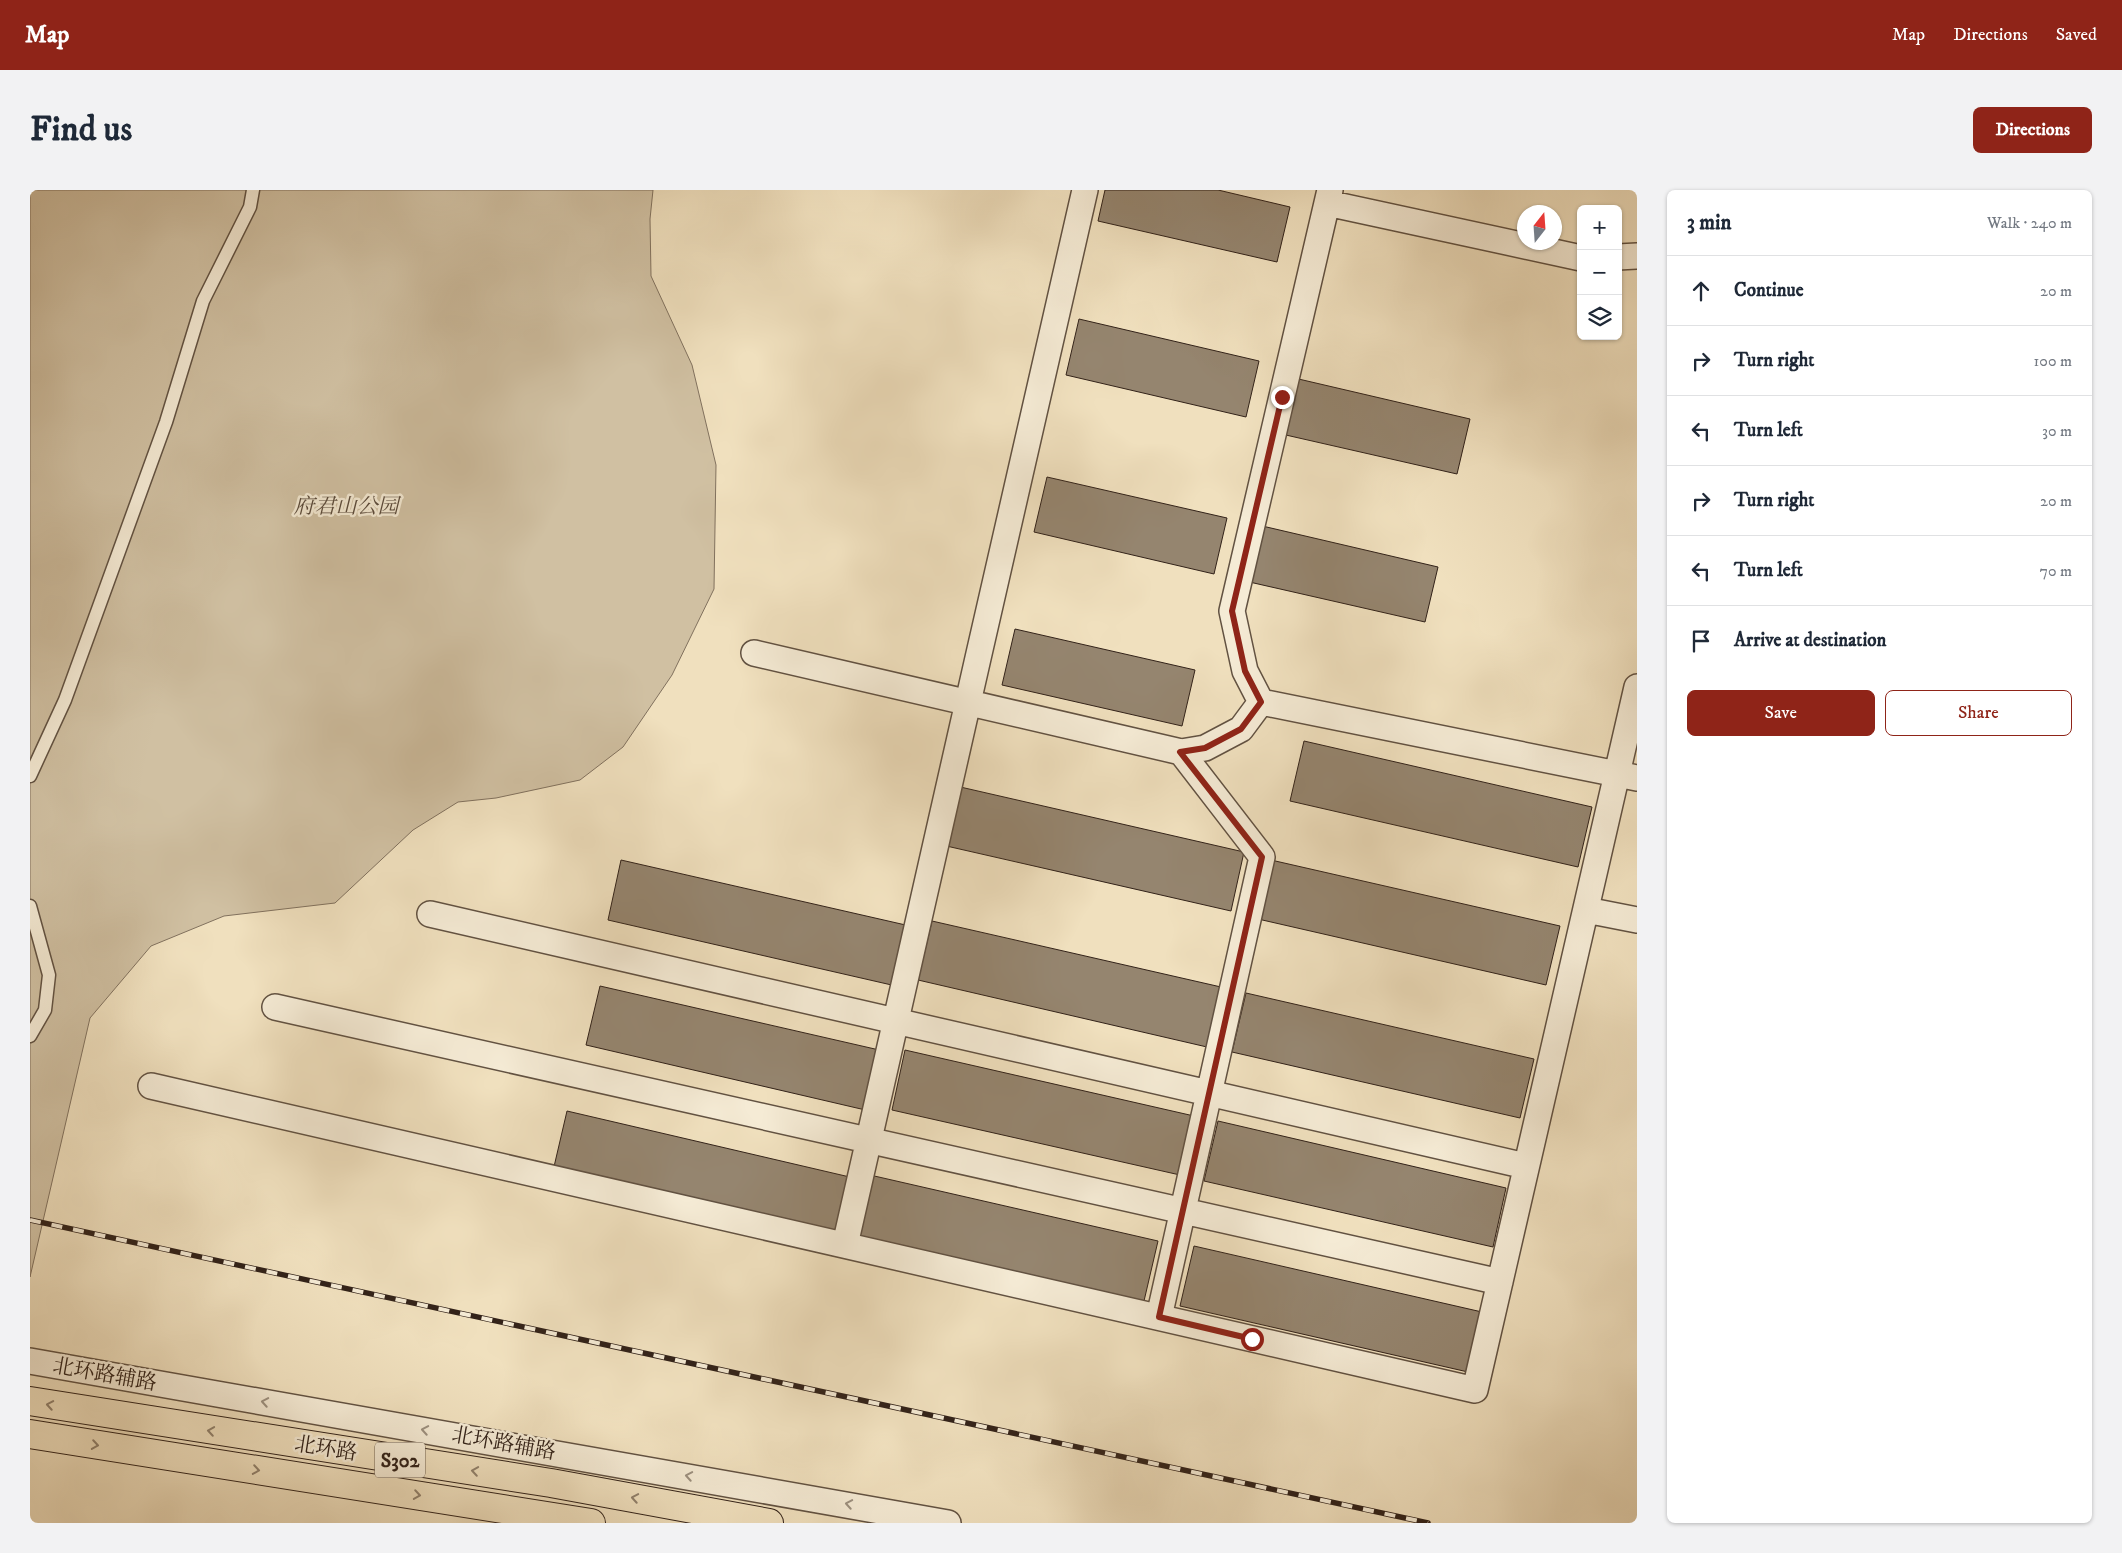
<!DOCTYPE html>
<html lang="en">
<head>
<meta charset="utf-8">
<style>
  :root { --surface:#fff; --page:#f2f2f3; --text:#1f2937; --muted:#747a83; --line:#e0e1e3; --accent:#8f2418 }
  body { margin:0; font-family:"IM FELL DW Pica","Noto Serif SC",serif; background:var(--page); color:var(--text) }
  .controls { position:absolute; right:15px; top:15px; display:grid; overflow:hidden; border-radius:8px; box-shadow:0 1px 4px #0004 }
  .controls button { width:45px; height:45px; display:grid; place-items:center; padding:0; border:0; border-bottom:1px solid var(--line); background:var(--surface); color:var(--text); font:25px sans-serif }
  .compass { position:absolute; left:1487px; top:15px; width:45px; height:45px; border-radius:50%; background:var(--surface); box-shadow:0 1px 4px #0004; rotate:17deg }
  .stop { position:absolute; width:15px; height:15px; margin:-11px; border:4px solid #8f2418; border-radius:50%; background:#fff }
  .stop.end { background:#8f2418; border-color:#fff; box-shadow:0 1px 5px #0008 }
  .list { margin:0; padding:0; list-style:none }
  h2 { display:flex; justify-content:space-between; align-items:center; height:65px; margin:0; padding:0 20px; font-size:21px }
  h2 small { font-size:16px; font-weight:400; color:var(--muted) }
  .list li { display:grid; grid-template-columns:32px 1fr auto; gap:15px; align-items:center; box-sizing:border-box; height:70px; padding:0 20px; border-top:1px solid var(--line) }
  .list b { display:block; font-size:19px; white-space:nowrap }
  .list em { font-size:16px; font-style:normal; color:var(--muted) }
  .actions { display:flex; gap:10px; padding:15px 20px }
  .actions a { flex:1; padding:11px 0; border:1px solid var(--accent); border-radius:8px; text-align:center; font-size:18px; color:var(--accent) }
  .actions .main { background:var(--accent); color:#fff }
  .icon { flex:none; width:28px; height:28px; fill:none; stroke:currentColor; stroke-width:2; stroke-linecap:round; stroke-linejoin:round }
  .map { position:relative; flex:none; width:1607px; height:1333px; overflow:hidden; border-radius:8px }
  header { display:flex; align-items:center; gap:30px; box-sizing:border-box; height:70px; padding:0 25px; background:var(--accent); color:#fff }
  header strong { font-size:24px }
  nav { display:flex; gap:28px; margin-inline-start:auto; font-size:18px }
  .intro { display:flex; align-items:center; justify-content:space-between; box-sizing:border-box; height:120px; padding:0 30px }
  h1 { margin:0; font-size:35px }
  .button { padding:12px 22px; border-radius:8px; background:var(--accent); color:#fff; font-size:18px; font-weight:700 }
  main { display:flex; gap:30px; padding:0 30px }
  aside { flex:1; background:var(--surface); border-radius:8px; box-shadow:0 1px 4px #0004 }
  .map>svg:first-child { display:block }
  .green { fill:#d0c0a2; stroke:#81715e }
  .building { fill:#95856f; stroke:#322219 }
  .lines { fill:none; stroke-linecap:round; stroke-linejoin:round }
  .lane-casing { stroke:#625242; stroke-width:15 }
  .street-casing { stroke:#625242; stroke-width:28 }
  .highway-casing { stroke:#322219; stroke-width:30 }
  .lane { stroke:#f5ebd5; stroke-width:12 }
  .street { stroke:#f5ebd5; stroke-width:25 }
  .highway { stroke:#f0e0be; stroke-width:28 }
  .rail-casing { stroke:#322219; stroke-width:5.5 }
  .rail { stroke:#f5ebd5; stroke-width:4; stroke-dasharray:11; stroke-linecap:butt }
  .oneway { stroke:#9d9180 }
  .oneway2 { stroke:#91816c }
  .route { stroke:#8f2418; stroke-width:6 }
  .labels { text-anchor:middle; stroke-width:5; stroke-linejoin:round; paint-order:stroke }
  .shield { fill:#f5ebd5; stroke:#6c5e51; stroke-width:1 }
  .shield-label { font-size:20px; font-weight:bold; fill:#322219 }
  .park-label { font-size:21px; font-style:italic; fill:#5a4a3b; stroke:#f5ebd5 }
  .street-label { font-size:21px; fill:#322219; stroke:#f5ebd5 }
</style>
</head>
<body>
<header>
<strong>Map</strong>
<nav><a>Map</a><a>Directions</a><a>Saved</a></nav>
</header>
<div class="intro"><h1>Find us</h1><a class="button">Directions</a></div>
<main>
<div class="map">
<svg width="1607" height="1333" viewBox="0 0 1607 1333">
  <rect width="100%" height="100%" fill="#f0e0be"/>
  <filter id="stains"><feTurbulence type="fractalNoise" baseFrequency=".004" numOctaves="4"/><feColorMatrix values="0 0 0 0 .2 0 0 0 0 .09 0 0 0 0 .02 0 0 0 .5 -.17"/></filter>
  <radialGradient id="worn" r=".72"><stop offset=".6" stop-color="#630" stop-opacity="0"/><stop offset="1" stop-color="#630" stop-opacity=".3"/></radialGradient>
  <!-- green -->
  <path class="green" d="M0,0h623l-3,29 1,57 41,89 24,100 -2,124 -42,86 -49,72 -43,33 -84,18 -38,4 -45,28 -78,73 -111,13 -73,30 -61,72 -60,259z"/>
  <!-- building -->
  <path class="building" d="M1075,0h113l72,17 -13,55 -179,-41z
    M1049,129l180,42 -13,56 -180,-42z
    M1260,187l180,42 -13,55 -180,-41z
    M1017,287l180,41 -13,56 -180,-42z
    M1228,335l180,42 -13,55 -180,-41z
    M985,439l180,41 -13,56 -180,-41z
    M1274,551l288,66 -14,60 -288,-66z
    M926,596l288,66 -13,59 -289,-66z
    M591,670l289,66 -14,60 -288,-66z
    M1241,670l289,66 -14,59 -288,-66z
    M902,731l289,66 -14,60 -289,-67z
    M570,796l288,66 -14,60 -288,-67z
    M1216,803l288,66 -14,59 -288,-66z
    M875,860l289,66 -14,59 -288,-65z
    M537,921l287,67 -13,59 -288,-66z
    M1188,931l288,67 -13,59 -289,-66z
    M840,985l288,66 -14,60 -288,-66z
    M1164,1056l288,66 -14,60 -288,-66z"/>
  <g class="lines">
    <defs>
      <path id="lane" d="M0,586l35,-76 101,-278 37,-121 47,-94 3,-17
        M0,716l19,69 -4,35 -15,26"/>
      <path id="street" d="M1300,0l-98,421 13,60 16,31 376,76
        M1297,13l254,55
        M1588,67l19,-1
        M724,463l427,99 24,-4 36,-19 20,-27
        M1556,720l51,10
        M400,724l1096,252
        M245,817l1225,275
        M121,896l1324,304 162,-703
        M815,1055c81,-351 158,-704 240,-1055
        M1129,1127l103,-460 -81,-105
        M0,1171l918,162"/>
      <path id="highway" d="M0,1211l521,82 218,40
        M0,1244l561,89"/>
    </defs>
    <!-- lane casing -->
    <use href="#lane" class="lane-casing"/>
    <!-- street casing -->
    <use href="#street" class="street-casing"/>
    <!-- highway casing -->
    <use href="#highway" class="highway-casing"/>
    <!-- lane -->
    <use href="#lane" class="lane"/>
    <!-- street -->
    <use href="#street" class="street"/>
    <!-- highway -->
    <use href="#highway" class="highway"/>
    <defs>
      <path id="rail" d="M0,1030l1398,303"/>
    </defs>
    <!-- rail casing -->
    <use href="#rail" class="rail-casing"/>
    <!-- rail -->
    <use href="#rail" class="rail"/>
  </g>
  <!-- one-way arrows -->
  <defs><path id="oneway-chevron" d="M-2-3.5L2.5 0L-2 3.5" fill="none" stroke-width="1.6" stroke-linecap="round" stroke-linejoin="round" transform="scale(1.25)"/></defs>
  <g class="oneway">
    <use href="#oneway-chevron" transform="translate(235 1212) rotate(-170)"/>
    <use href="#oneway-chevron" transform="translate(395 1240) rotate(-170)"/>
    <use href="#oneway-chevron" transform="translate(659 1286) rotate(-170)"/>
    <use href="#oneway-chevron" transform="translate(819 1314) rotate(-170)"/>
  </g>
  <g class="oneway2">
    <use href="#oneway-chevron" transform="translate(20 1215) rotate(-170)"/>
    <use href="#oneway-chevron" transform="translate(181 1241) rotate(-171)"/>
    <use href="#oneway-chevron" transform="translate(65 1255) rotate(9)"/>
    <use href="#oneway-chevron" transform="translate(226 1280) rotate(9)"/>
    <use href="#oneway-chevron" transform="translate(445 1281) rotate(-171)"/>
    <use href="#oneway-chevron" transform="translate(387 1305) rotate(9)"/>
    <use href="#oneway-chevron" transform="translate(605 1308) rotate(-170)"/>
  </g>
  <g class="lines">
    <!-- route -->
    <path class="route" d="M1222,1149l-93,-22 103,-460 -82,-105 25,-4 36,-19 20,-27 -16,-31 -13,-60 50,-214"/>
  </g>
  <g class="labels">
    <!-- shield labels -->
    <rect class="shield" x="345" y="1252.5" width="50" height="35" rx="4"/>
    <g class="shield-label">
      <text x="370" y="1277">S302</text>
    </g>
    <!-- park labels -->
    <g class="park-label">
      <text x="316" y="323">府君山公园</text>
    </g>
    <!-- street labels -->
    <g class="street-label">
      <text transform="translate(75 1184) rotate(10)" y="7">北环路辅路</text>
      <text transform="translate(474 1253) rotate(10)" y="7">北环路辅路</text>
      <text transform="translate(296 1258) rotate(9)" y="7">北环路</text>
    </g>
  </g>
  <rect width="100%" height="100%" filter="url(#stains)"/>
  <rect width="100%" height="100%" fill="url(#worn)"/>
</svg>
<div class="controls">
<button>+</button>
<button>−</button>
<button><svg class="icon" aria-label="layers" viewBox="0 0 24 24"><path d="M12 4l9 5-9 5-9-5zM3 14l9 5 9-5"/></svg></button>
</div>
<svg class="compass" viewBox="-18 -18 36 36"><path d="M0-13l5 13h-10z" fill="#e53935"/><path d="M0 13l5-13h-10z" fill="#747a83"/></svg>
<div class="stop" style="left:1222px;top:1149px"></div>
<div class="stop end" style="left:1252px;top:207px"></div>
</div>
<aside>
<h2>3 min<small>Walk · 240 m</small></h2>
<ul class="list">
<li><svg class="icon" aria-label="ahead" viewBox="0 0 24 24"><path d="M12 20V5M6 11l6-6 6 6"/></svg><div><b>Continue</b></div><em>20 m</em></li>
<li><svg class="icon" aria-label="right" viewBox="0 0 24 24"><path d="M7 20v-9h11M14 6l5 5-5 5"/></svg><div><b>Turn right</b></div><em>100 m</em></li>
<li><svg class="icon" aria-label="left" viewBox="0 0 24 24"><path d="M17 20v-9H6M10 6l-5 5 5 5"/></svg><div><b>Turn left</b></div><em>30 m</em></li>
<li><svg class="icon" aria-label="right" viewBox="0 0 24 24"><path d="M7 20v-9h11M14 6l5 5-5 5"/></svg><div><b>Turn right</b></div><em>20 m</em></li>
<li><svg class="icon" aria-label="left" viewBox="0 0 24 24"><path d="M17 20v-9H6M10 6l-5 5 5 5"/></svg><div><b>Turn left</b></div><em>70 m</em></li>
<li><svg class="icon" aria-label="arrive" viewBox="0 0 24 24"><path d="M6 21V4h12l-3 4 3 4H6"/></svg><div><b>Arrive at destination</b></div></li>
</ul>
<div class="actions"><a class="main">Save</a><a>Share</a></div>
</aside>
</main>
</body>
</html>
